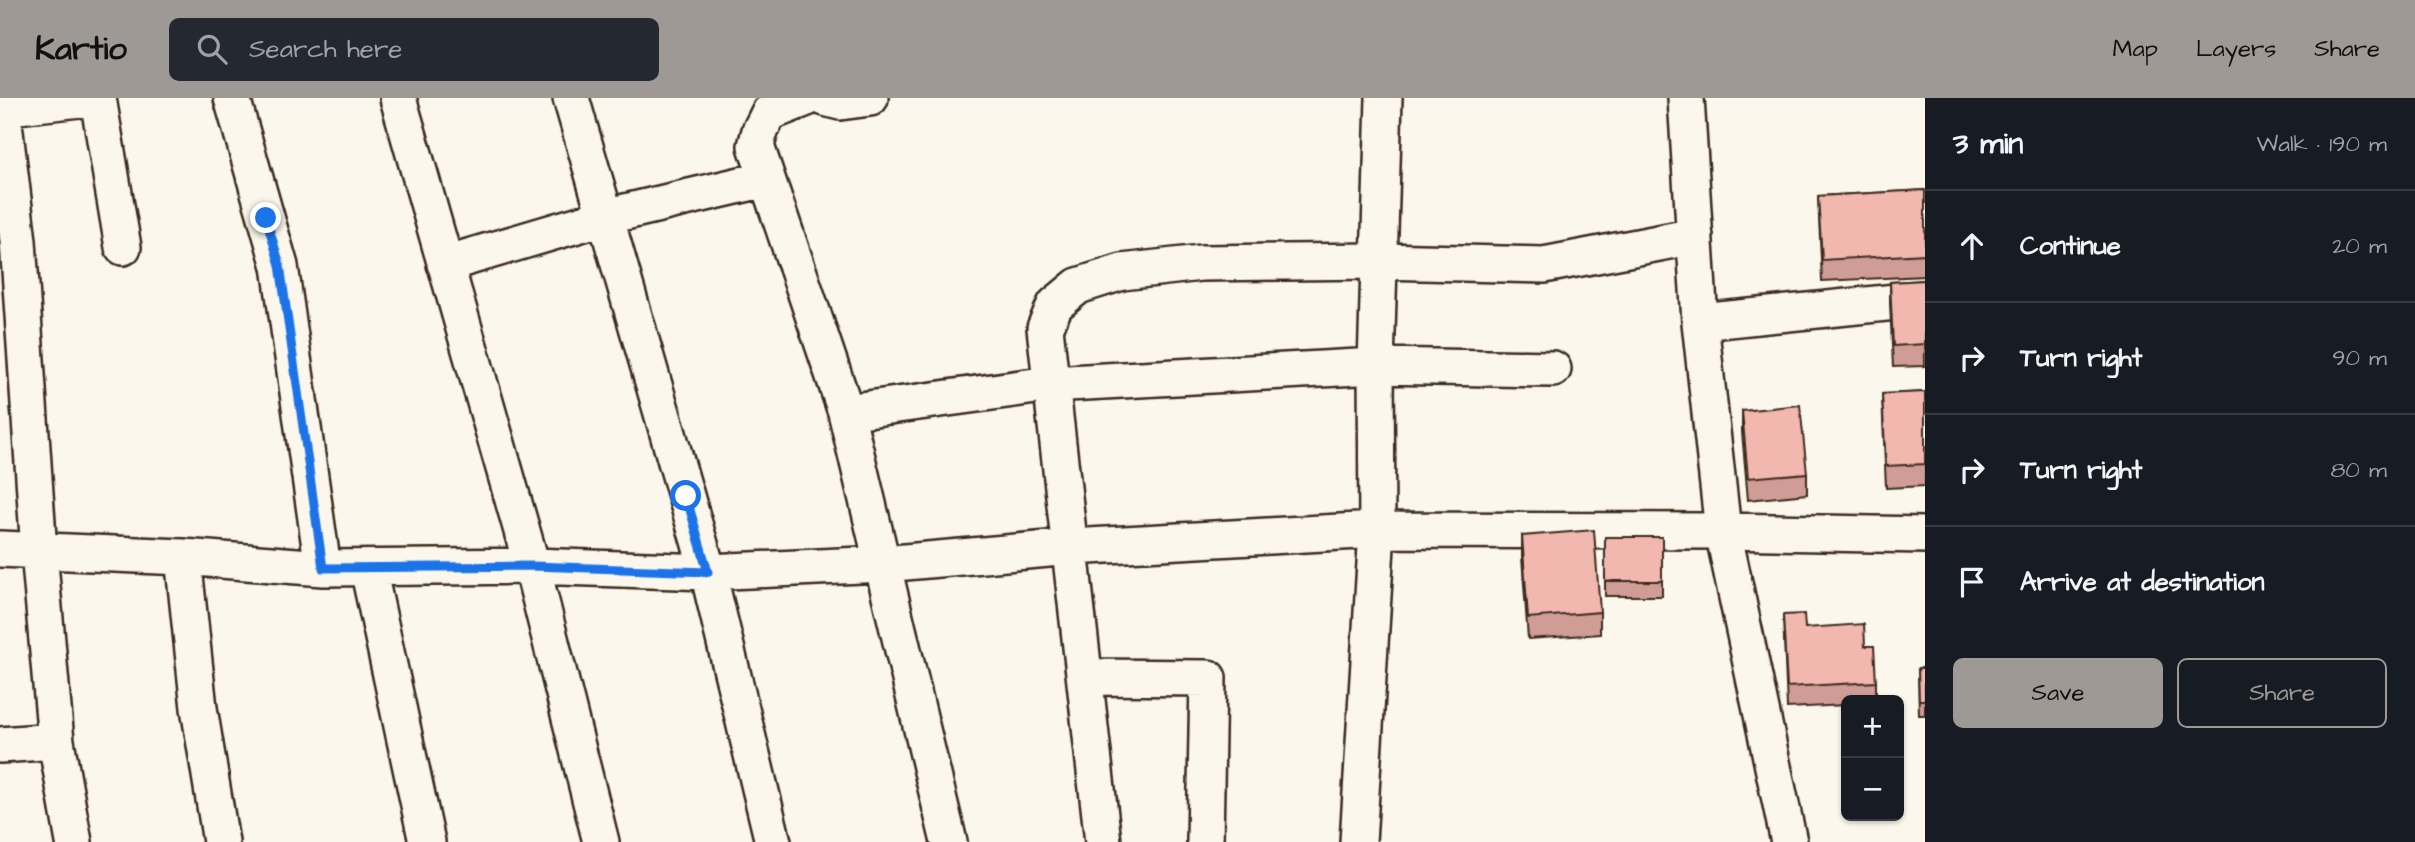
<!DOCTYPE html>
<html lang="en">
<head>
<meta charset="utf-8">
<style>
  :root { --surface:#171b24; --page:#242831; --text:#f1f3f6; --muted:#9ea1a6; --line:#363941; --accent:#9f9995 }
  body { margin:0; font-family:"Architects Daughter",sans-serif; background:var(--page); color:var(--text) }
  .controls { position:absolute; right:21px; bottom:21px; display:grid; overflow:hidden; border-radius:10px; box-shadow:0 2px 5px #0004 }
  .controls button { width:63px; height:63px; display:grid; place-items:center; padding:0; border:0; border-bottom:2px solid var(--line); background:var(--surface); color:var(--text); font:35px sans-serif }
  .stop { position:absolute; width:21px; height:21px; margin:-16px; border:5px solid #1a73e8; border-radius:50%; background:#fff }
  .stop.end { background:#1a73e8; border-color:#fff; box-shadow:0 2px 7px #0008 }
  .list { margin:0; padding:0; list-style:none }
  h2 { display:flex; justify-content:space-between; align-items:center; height:91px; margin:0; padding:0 28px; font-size:30px }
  h2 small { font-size:23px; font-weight:400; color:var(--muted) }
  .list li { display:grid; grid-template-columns:46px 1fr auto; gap:21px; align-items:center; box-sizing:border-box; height:112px; padding:0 28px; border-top:2px solid var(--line) }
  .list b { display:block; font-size:26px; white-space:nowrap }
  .list em { font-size:23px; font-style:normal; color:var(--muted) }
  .actions { display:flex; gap:14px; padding:21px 28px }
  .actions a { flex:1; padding:16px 0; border:2px solid var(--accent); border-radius:10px; text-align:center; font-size:24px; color:var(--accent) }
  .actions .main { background:var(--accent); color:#111 }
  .icon { flex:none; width:38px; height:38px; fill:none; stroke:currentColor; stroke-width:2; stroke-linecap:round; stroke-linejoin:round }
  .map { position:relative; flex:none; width:1925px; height:744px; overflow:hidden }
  header { display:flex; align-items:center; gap:42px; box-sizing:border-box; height:98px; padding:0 35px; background:var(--accent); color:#111 }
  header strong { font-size:33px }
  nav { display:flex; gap:38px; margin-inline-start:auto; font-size:24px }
  .search { width:490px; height:63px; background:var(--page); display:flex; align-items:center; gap:18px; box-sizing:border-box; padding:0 24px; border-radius:10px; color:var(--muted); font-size:26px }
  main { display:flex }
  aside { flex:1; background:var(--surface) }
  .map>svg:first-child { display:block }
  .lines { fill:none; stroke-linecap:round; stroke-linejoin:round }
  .minor-casing { stroke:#3b2a1e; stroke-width:40 }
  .minor { stroke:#fbf7ec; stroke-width:35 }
  .wall { fill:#d09d96; stroke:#3b2a1e; stroke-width:2 }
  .building { fill:#f2b7af; stroke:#3b2a1e; stroke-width:2 }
  .route { stroke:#1a73e8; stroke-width:9 }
</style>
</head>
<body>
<header>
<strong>Kartio</strong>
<div class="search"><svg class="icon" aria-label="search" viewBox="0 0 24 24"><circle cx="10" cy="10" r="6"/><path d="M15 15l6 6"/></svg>Search here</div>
<nav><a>Map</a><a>Layers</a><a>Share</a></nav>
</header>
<main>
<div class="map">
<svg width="1925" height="744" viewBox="0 0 1925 744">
  <rect width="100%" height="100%" fill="#fbf7ec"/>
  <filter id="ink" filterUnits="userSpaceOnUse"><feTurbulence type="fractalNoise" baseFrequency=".0143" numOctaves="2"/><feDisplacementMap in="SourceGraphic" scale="14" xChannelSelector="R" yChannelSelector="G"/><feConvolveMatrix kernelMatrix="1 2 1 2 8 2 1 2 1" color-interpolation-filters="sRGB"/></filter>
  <g filter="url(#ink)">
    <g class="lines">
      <defs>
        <path id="minor" d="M1,0l17,143 21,311 17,189 18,101
          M98,0l25,149
          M232,0l48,168 43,302
          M398,0l134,468 69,276
          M571,0l137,474 65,270
          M807,0l-38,15 -9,18 -4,15 90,266 103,430
          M825,0l15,4 30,-4
          M1686,0l14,224 23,209 66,311
          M0,10l89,-10
          M445,166l159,-47 162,-38
          M1700,224l225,-23
          M846,314l204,-28 326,-18 177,3
          M0,451l183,8 140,11 209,-2 176,6 175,-8 188,-17 306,-17 346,1 202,4
          M183,459l16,151 22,134
          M368,470l59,274
          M1085,579l123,1 -3,164
          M0,647l56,-4
          M1103,744l-58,-514 10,-23 23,-19 44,-14 79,-9 179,-2 164,4 151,-29
          M1358,744l19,-312 -1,-164 8,-268"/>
      </defs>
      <!-- minor casing -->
      <use href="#minor" class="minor-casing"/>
      <!-- minor -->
      <use href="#minor" class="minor"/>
    </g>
    <!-- wall -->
    <path class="wall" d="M1925,92v86l-103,5 -4,-85z
      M1925,182v86l-32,1 -3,-64v-21z
      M1925,294v94l-39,2 -4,-94z
      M1742,313l65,62v21l-59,6 -6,-68z
      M1522,438l78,76v22l-72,5 -6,-82z
      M1605,439h57v59h-57z
      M1783,517l22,13 60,18 11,36v18h-30v5l-59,3z
      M1918,570h7v47h-6z"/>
    <!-- building -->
    <path class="building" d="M1925,92v64l-103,6 -4,-64z
      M1925,182v64l-32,2 -3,-64z
      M1925,294v72l-39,2 -4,-72z
      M1800,307l7,68 -59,5 -6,-67z
      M1594,432l6,82 -72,6 -6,-82z
      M1605,439h57v44h-57z
      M1804,516l1,14 59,-4 1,22h9l2,36 -89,5 -4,-72z
      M1918,570h7v32h-6z"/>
  </g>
  <g class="lines" filter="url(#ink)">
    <!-- route -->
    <path class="route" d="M266,120l14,47 43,303 209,-2 176,6 -22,-76"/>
  </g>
</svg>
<div class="controls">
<button>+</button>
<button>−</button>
</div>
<div class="stop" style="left:686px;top:398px"></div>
<div class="stop end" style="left:266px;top:120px"></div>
</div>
<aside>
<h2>3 min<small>Walk · 190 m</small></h2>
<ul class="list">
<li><svg class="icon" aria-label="ahead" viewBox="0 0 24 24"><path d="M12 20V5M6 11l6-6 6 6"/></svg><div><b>Continue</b></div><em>20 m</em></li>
<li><svg class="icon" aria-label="right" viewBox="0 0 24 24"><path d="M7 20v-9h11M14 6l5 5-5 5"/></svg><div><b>Turn right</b></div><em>90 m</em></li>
<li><svg class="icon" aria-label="right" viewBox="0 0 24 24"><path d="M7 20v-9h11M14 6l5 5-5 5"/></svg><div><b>Turn right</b></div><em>80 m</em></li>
<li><svg class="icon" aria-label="arrive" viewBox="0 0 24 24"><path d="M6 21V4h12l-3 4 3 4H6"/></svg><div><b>Arrive at destination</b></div></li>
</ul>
<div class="actions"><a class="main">Save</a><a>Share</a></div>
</aside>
</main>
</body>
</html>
